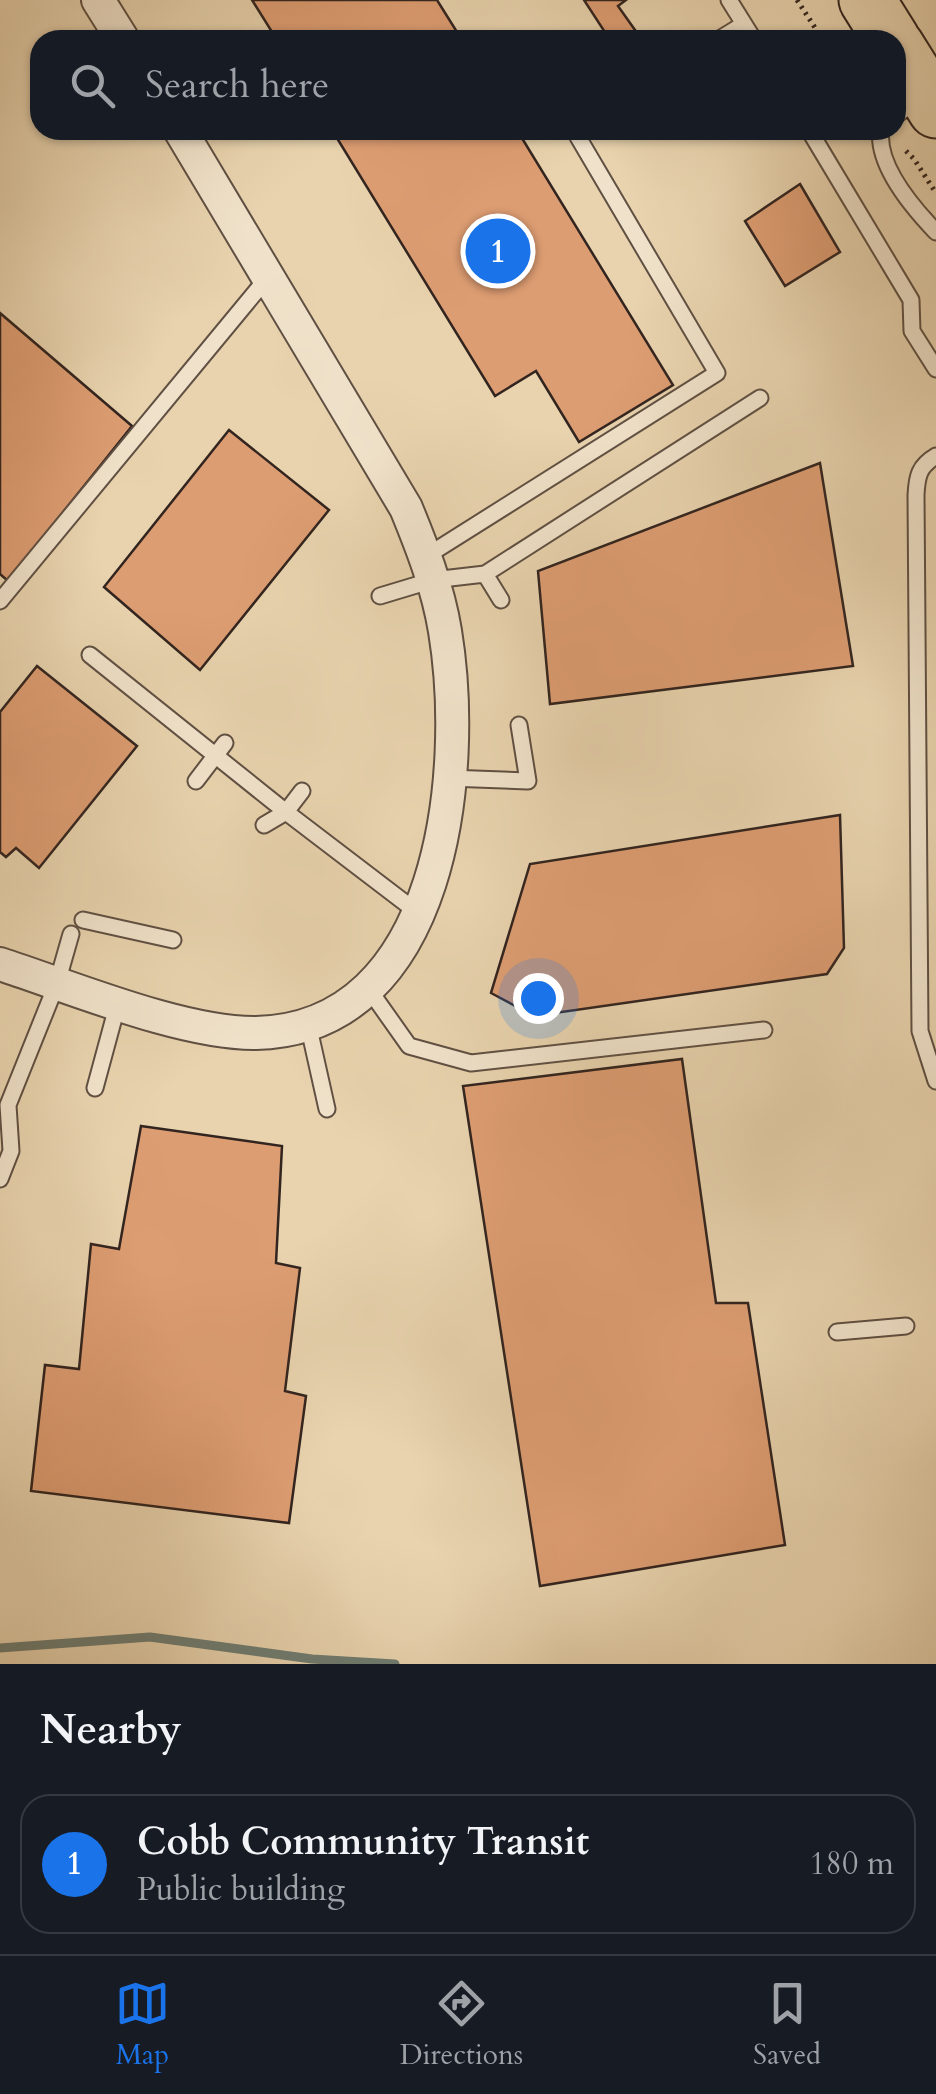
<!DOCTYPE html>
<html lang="en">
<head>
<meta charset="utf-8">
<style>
  :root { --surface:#171b24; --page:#242831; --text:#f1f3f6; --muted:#9ea1a6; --line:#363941; --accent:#1a73e8 }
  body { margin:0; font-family:Cardo,serif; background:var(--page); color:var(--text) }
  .you { position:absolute; left:538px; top:998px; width:35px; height:35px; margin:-25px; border:8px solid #fff; border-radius:50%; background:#1a73e8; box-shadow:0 0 0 15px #1a73e833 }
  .badge { display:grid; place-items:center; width:65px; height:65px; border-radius:50%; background:var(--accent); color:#fff; font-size:32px; font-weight:700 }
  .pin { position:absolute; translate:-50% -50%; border:5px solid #fff; box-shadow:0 2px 10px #0006 }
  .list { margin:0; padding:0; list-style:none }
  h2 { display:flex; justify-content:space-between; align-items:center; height:130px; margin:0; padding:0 40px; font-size:42px }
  h2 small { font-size:32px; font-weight:400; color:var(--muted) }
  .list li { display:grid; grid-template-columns:65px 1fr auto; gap:30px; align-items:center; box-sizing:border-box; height:140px; margin:0 20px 20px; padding:0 20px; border:2px solid var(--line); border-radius:30px }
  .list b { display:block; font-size:38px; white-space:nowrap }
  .list p { margin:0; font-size:32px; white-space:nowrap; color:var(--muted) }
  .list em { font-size:32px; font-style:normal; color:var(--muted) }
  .icon { flex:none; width:55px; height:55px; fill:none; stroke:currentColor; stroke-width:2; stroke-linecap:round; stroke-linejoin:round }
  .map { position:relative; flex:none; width:936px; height:1664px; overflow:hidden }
  .search { position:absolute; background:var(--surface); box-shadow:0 2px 8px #0004; left:30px; right:30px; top:30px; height:110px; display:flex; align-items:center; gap:25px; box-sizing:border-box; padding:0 35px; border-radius:30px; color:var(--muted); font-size:38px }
  .sheet { height:290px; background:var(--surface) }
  nav { display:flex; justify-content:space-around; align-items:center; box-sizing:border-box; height:140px; border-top:2px solid var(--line); background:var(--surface); font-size:28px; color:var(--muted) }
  nav a { display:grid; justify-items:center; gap:5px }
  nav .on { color:var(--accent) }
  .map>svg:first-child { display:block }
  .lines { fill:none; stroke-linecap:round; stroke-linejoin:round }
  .stream { stroke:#6f7d72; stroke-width:9 }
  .building { fill:#dd9d72; stroke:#32241f; stroke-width:2.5 }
  .lane-casing { stroke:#605043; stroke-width:19 }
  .street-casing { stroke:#605043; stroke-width:36 }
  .highway-casing { stroke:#32241f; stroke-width:59 }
  .path { stroke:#32241f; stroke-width:5; stroke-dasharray:2.5 5; stroke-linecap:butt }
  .lane { stroke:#f0e2ca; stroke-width:15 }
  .street { stroke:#f0e2ca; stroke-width:32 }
  .highway { stroke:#e8d3ae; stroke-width:55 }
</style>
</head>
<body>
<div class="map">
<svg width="936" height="1664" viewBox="0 0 936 1664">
  <rect width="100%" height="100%" fill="#e8d3ae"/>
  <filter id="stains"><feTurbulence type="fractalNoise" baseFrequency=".002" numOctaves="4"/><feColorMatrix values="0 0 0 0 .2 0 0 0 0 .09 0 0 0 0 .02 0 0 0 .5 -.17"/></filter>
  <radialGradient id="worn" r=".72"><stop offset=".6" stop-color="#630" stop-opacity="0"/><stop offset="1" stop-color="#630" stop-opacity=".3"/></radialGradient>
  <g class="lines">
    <!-- stream -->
    <path class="stream" d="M0,1648l150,-11 162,22 83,5"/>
  </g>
  <!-- building -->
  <path class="building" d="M252,0h185l25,40h-185z
    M584,0h42l-8,6 17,24 -15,10h-10z
    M332,130h185l156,255 -94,57 -43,-71 -41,25z
    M800,184l40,68 -55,34 -40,-65z
    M0,313l132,113 -124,155 -8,-7z
    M229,430l100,80 -129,160 -96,-83z
    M820,463l33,203 -303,38 -12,-133z
    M37,666l100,80 -98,122 -23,-20 -10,9 -6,-5v-140z
    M840,815l4,133 -17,26 -293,42 -43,-23 39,-129z
    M682,1059l34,244h32l37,242 -245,41 -77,-500z
    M141,1126l141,20 -6,117 24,5 -15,123 21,5 -17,127 -258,-32 14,-126 34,4 12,-125 28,5z"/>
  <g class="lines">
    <defs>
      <path id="lane" d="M729,0l25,40
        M718,40l26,-16
        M896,115l24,-16
        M809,130l102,170 1,31 24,38
        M881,130c-5,35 32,78 55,102
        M936,456c-17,10 -19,20 -20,39l4,536 16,50
        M425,557l292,-184 -139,-236 8,-7
        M485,574l16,26
        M380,596l53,-16 52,-6 275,-176
        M0,601l268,-324
        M90,655l196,157 16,-21
        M448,778l80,3 -9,-56
        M196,781l29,-38
        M264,825l22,-13 131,100
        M83,920l90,20
        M368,988l41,58 62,17 293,-33
        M308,1024l19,85
        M95,1088l23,-85
        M0,1179l11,-28 -3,-46 49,-122 14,-49
        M837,1332l69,-6"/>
      <path id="street" d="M98,0l25,40
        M0,964c71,23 183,70 256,69 188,-4 212,-262 189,-402 -7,-43 -23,-84 -39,-123l-226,-378"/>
      <path id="highway" d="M867,0l25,40
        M896,46l40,64"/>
    </defs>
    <!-- lane casing -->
    <use href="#lane" class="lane-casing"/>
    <!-- street casing -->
    <use href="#street" class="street-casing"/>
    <!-- highway casing -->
    <use href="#highway" class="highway-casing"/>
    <!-- path -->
    <path class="path" d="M797,0l26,40
      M906,151l8,8 22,34"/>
    <!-- lane -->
    <use href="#lane" class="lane"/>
    <!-- street -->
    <use href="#street" class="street"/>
    <!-- highway -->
    <use href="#highway" class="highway"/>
  </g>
  <rect width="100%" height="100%" filter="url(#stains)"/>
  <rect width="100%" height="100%" fill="url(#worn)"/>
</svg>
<div class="you"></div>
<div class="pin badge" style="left:498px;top:251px">1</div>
<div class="search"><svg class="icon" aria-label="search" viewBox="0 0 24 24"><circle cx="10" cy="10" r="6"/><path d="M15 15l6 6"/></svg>Search here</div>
</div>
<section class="sheet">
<h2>Nearby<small></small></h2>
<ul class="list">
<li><span class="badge">1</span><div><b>Cobb Community Transit</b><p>Public building</p></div><em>180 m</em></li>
</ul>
</section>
<nav>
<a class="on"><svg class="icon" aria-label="map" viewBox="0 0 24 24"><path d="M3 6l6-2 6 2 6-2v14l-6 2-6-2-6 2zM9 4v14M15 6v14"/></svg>Map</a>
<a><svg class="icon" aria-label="directions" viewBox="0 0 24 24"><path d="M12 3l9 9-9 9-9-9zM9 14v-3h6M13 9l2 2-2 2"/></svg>Directions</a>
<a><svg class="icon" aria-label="saved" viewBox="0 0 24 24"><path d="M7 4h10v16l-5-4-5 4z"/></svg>Saved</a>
</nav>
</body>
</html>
